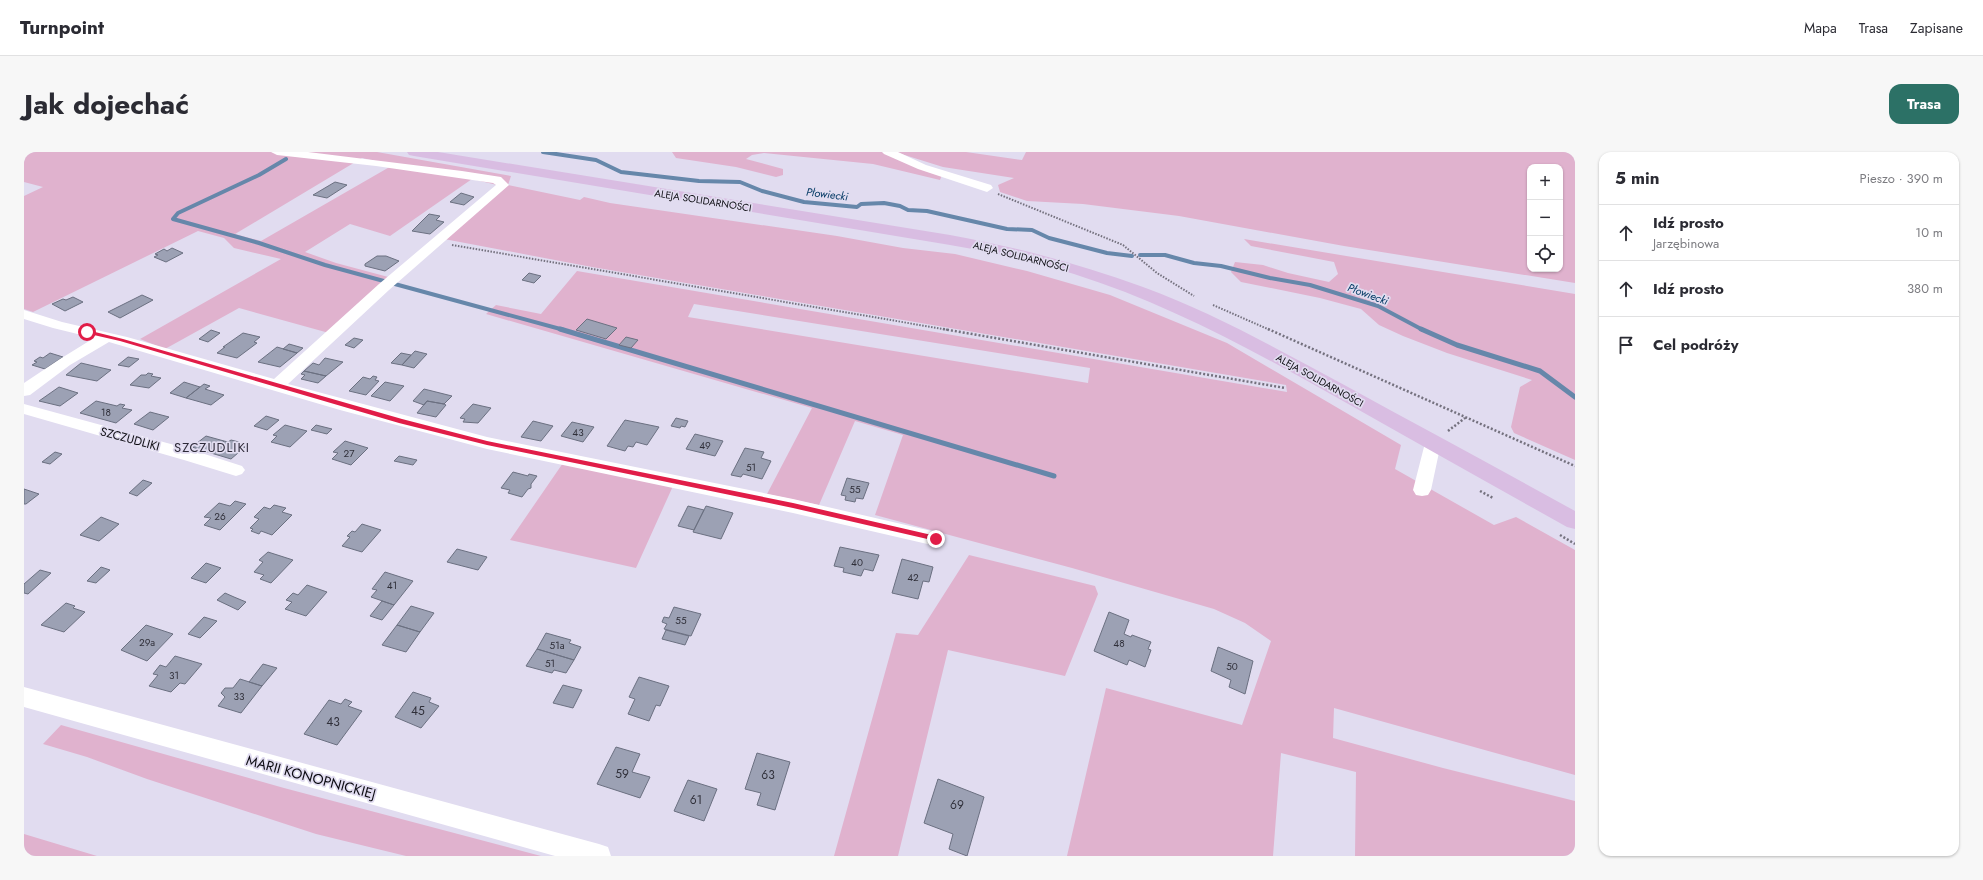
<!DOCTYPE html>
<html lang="pl">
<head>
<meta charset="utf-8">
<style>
  :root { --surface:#fff; --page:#f7f7f7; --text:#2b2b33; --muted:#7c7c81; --line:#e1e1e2; --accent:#2c7166 }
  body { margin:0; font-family:Jost,sans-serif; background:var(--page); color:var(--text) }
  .controls { position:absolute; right:12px; top:12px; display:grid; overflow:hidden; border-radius:8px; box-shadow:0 1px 3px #0004 }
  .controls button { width:36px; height:36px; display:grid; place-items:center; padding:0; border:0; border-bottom:1px solid var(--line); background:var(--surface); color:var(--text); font:20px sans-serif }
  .stop { position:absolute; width:12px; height:12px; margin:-9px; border:3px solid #e11d48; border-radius:50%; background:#fff }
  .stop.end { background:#e11d48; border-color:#fff; box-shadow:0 1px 4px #0008 }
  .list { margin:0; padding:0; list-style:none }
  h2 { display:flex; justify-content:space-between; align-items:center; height:52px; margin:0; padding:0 16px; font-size:17px }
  h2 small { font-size:13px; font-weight:400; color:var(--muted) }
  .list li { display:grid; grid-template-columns:26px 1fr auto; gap:12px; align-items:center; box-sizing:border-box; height:56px; padding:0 16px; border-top:1px solid var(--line) }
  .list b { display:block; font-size:15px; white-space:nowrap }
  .list p { margin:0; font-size:13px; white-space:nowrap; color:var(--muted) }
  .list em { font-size:13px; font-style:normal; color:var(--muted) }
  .icon { flex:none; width:22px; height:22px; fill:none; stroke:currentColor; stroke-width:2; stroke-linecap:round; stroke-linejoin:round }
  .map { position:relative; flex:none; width:1551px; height:704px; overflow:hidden; border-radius:12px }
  header { display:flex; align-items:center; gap:24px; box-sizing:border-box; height:56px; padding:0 20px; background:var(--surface); border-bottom:1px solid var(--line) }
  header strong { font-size:19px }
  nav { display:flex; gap:22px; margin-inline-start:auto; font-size:14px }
  .intro { display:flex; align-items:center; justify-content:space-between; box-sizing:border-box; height:96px; padding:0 24px }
  h1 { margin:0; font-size:28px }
  .button { padding:10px 18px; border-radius:12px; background:var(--accent); color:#fff; font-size:14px; font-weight:700 }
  main { display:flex; gap:24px; padding:0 24px }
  aside { flex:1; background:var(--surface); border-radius:12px; box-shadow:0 1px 3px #0004 }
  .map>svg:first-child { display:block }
  .green { fill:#e0b2ce; fill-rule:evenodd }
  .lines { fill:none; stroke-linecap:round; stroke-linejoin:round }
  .stream-far1 { stroke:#6687aa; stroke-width:4 }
  .stream { stroke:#6687aa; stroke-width:5 }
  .building { fill:#9ca1b4; stroke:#6b7081 }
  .path-far1 { stroke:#74717e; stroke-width:2; stroke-dasharray:1.5 1.5; stroke-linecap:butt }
  .path { stroke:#74717e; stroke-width:2.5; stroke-dasharray:2 2; stroke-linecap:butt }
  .minor { fill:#fff; fill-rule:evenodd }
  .major { fill:#d9bde2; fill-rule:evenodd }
  .route { fill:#e11d48 }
  .labels { text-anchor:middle; stroke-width:3.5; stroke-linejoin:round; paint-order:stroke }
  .far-street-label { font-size:10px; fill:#0c0b11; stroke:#e1dcf0 }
  .number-label { font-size:10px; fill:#30303a }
  .far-water-label { font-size:11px; font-style:italic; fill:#043a65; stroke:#e1dcf0 }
  .street-label { font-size:12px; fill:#0c0b11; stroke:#e1dcf0 }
  .near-number-label { font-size:12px; fill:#30303a }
  .neighbourhood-label { font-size:13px; letter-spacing:1px; fill:#2e2a39; stroke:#e1dcf0 }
  .near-street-label { font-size:14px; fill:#0c0b11; stroke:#e1dcf0 }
</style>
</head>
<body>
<header>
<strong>Turnpoint</strong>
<nav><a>Mapa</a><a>Trasa</a><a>Zapisane</a></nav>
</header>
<div class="intro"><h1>Jak dojechać</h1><a class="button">Trasa</a></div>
<main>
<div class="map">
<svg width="1551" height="704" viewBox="0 0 1551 704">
  <rect width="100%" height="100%" fill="#e1dcf0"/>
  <!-- green -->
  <path class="green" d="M0,0h353l134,24 -3,9 72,15 4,-3 26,6 227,33 66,12 52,6 72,17 83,24 117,48 174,102 -6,24 99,56 22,-8 59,33v225l-241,-67 -1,30 110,30 132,33v55h-220l1,-84 -75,-19 -8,103h-206l39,-168 136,37 29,-84 -26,-18 -31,-14 -142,-41 -197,-53 28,-80 -48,-14 -36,84 -52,-11 45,-86 -326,-94 10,-9 45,9 36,-43 710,121 -1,-7 -694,-118 -148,-28 53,-54 -25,-6 -82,57 -40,-12 -45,28 31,11 56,15 -63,55 -90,-25 -74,41 -25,-10 141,-80 -47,-11 -10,-10 -26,-7 -165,81 -9,-3v-113l19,-9 -19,-5zM338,6l31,7 -132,76 -26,-7zM670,152l396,64 -2,15 -400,-66z
    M648,0h211l59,23 -2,5 -67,-16 -109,-11 -12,2 -6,4 37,10v6l-7,2 -40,-10 -60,-9z
    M871,0h71l56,8 4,-8h549v131l-231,-37 -165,-30 -96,-12 -56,-3 -27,-9 -2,-7 16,-7 -71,-11zM1506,15h30v102h-30z
    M1220,87l331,55v166l-61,-27 -3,-6 9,-40 12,-7 -85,-27 -44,-17 -24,-11 -18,-16 -41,-11 -79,-16 -10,-10 4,-10 28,3 25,8 41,9 9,-8 -4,-12 -83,-16z
    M539,311l110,23 -37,82 -126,-28z
    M945,403l126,31 3,8 -33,82 -117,-26 -50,206h-64l62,-223 22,2z
    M37,573l223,63 257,68h-135l-90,-22 -169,-55 -60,-22 -44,-13z
    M0,682l73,22h-73z"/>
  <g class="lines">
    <!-- stream-far1 -->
    <path class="stream-far1" d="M519,0l53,8 25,12 78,9 41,1 22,9 42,11 53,5 4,-3 23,-1 16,3 8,4 19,1 80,18 25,1 17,8 58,15 25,3
      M262,7l-27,16 -81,38 -5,6 86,24 66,22 239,65
      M1116,103h25l29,8 27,3 49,12 40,7 68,21 45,24"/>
    <!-- stream -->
    <path class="stream" d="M536,177l494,147
      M1397,177l36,16 83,26 35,26"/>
  </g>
  <!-- building -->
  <path class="building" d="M311,30l12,3 -20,13 -14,-3z
    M437,41l13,4 -10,8 -14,-3z
    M405,62l11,2 -4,4 8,2 -14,12 -18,-3z
    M148,96l11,5 -17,9 -12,-5 4,-2 -3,-1 9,-5 3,2z
    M353,104h9l13,5 -14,10 -20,-5v-2z
    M505,121l12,3 -7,7 -12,-3z
    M118,143l11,5 -33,18 -12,-6z
    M49,145l10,5 -18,9 -13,-7 11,-5 3,1z
    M563,167l30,9 -11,11 -30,-9z
    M187,178l9,3 -12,9 -9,-3z
    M219,181l17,4 -6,5 3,1 -20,15 -20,-5 8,-6h-2z
    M602,185l12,3 -7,8 -12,-3z
    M330,186l9,2 -9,8 -9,-3z
    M265,192l14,4 -6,5 -14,-4z
    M253,195l20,6 -17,14 -22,-5z
    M391,199l12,3 -13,14 -12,-3z
    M26,201l13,4 -18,12 -13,-4 5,-3 -3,-1 6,-4 3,1z
    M377,201l10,2 -9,10 -11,-2z
    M104,205l11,2 -10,8 -11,-2z
    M301,206l18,4 -17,14 -22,-5 9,-8 6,2z
    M57,211l30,7 -14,11 -31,-6z
    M280,219l22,5 -8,7 -17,-4 4,-4 -4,-1z
    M124,221l5,1 -2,2 10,2 -12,10 -19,-3 11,-10h5z
    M349,224l4,1 -2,3 4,1 -13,14 -17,-4 14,-14 7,2z
    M160,230l16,5 -14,11 -16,-5z
    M361,230l19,4 -14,15 -19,-5z
    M180,232l6,2 -5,3 19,6 -13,10 -25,-7z
    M35,235l19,6 -18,13 -21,-5z
    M400,237l28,7 -8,8 -17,-3 -3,4 -11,-4z
    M72,249l21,5 3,-2 5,1 -3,3 10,2 -16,13 -36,-10z
    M403,249l17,3 2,1 -10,12 -19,-4z
    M449,252l18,4 -13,15 -15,-1 2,-3 -5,-1z
    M126,260l19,5 -16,13 -19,-6z
    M242,264l13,4 -12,10 -13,-4z
    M652,266l12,3 -3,6 -4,-1 -1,2 -9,-2z
    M601,268l34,7 -12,18 -11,-3 -3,5 -5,-1 -3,5 -18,-5z
    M509,269l20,5 -12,15 -20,-4z
    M548,270l22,5 -11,15 -22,-6z
    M261,273l22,6 -17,16 -19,-5 6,-6 -4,-1z
    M292,273l16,4 -5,5 -16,-4z
    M671,282l28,7 -8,15 -29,-7z
    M182,284l18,5 -13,12 -19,-6z
    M207,288l8,2 -3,2 9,3 -14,12 -20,-6 13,-12 4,1z
    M321,289l23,7 -17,17 -19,-6 6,-6 -5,-1z
    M721,296l19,4 -3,6 10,3 -9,18 -19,-5 -2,3 -10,-2z
    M31,300l7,2 -12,10 -8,-2z
    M375,304l18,4 -4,5 -19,-4z
    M489,320l15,4 1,-2 8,2 -6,8v4l-3,1 -6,8 -14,-4 2,-3 -9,-2z
    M823,326l22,5 -6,16 -7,-1 -1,4 -10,-2 1,-4 -5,-1z
    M119,328l9,3 -15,13 -8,-3z
    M0,337l15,5 -13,10h-2z
    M211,349l11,3 -26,26 -16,-5 7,-7 -7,-1 15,-14 11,3z
    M250,353l12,3 -4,4 10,3 -20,20 -11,-4 -2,3 -8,-3 2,-2 -3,-1 9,-9 -5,-2 10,-10 6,2z
    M664,354l16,4 -10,20 -16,-4z
    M682,354l27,7 -12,26 -28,-7z
    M77,365l18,7 -20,17 -19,-6z
    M338,372l19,6 -19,22 -20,-6 8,-9 -3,-1 5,-5 3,1z
    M816,395l39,8 -6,16 -9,-2 -3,7 -18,-4 1,-4 -10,-2z
    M433,397l30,8 -9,13 -31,-8z
    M244,400l25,8 -22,23 -11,-4 4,-4 -10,-3 9,-10 -4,-2z
    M878,407l31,8 -4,15 -6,-1 -5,18 -26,-6z
    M182,411l15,5 -15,15 -15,-5z
    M77,415l9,3 -14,13 -9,-2z
    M16,418l11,3 -23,21 -4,-1v-9z
    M361,420l28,9 -19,24 -23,-8 6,-7 -5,-1z
    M283,433l20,7 -21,24 -21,-7 7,-7 -6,-2 7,-7 5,2z
    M201,441l9,4 12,5 -8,8 -21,-10z
    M358,449l12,4 -12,15 -12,-4z
    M42,451l9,3 -2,2 12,4 -21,20 -23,-7z
    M387,454l23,7 -14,19 -23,-7z
    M650,455l27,7 -10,22 -27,-7 3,-5 -5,-2 2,-5 5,1z
    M1085,460l20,8 -5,14 7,3 1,-2 19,7 -3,7 3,1 -6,17 -16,-7 -2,5 -33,-14z
    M180,465l13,4 -17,17 -12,-4z
    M122,473l27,9 -26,27 -26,-11z
    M373,473l23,7 -14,20 -24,-7z
    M642,478l23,6 -4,9 -23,-6z
    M522,481l25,7 -2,3 12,4 -7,13 -37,-11z
    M1194,495l35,14 -8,33 -16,-7 2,-7 -20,-9z
    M513,497l37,11 -8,13 -12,-3 -2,3 -26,-7z
    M151,504l27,8 -17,20 -5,-1 -9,9 -22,-6 9,-11 -5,-1 7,-9 6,2z
    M239,512l14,4 -15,18 -13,-4z
    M615,525l30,9 -9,20 -4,-1 -7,16 -21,-7 7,-15 -6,-2z
    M216,527l22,7 -21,27 -23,-7 7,-9 -4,-4 4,-5h8z
    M539,533l19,5 -9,18 -20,-5z
    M389,540l18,6 -2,4 10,4 -18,22 -26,-11z
    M321,547l7,3 -4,4 14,5 -25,34 -33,-11 25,-34 12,4z
    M592,595l24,7 -8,18 18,5 -10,21 -43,-14z
    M733,601l33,9 -15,48 -18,-5 4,-12 -16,-4z
    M914,627l46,18 -17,59 -18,-7 4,-15 -29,-11z
    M664,628l29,9 -13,32 -30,-10z"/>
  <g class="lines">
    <!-- path-far1 -->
    <path class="path-far1" d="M974,42l125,51 34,28 37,23
      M428,93l497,85
      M1189,153l57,25"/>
    <!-- path -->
    <path class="path" d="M919,177l342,59
      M1244,177l307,137
      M1424,279l17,-13
      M1456,339l13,7
      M1536,383l15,9"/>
    <!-- minor -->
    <path class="minor" d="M247,0h37l154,19 39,6 8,8 -120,105 -101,94 199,53 306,62 143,33 7,2 2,5 -2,5 -7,2 -143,-33 -306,-64 -147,-39 -231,-68 -39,23 -40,30 -6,1v-13l36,-24 34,-21 -41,-10 -29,-9v-9l38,12 65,15 147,42 105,-95 117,-99 -3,-2 -117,-17 -99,-11z
      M858,0h16l28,13 65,20 2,3 -6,4 -69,-23 -34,-15z
      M0,252l165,45 53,17 3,4 -3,4 -6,2 -52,-16 -160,-46z
      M1409,285l6,2 2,4 -10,47 -3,5 -6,1 -6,-1 -3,-5 12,-47 2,-4z
      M0,535l575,157 9,3 3,9h-56l-531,-149z"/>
    <!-- major -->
    <path class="major" d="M383,0h31l512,83c66,12 130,29 193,52 71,26 138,64 205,100 75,41 151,82 227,124v18l-8,-2c-75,-42 -150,-84 -224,-126 -87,-49 -174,-97 -269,-127 -41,-13 -83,-22 -124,-29l-536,-89 -5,-1z"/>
  </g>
  <!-- route -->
  <path class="route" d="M63,178l36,9 279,80 85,22 306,62 143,33 4,3 -4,2 -143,-33 -306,-63 -88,-22 -279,-82 -35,-8z"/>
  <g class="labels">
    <!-- far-street labels -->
    <g class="far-street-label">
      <text transform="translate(679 48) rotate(9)" y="4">ALEJA SOLIDARNOŚCI</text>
      <text transform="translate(997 104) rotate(14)" y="4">ALEJA SOLIDARNOŚCI</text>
      <text transform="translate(1296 228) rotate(29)" y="4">ALEJA SOLIDARNOŚCI</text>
    </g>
    <!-- number labels -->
    <g class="number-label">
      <text x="82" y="264">18</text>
      <text x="554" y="284">43</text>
      <text x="681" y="297">49</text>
      <text x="325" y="305">27</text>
      <text x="727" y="319">51</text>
      <text x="831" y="341">55</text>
      <text x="196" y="368">26</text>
      <text x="833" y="414">40</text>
      <text x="889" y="429">42</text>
      <text x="368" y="437">41</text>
      <text x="657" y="472">55</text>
      <text x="123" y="494">29a</text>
      <text x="1095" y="495">48</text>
      <text x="533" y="497">51a</text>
      <text x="526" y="515">51</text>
      <text x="1208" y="518">50</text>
      <text x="150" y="527">31</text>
      <text x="215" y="548">33</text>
    </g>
    <!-- far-water labels -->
    <g class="far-water-label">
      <text transform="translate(803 42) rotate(7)" y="4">Płowiecki</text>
      <text transform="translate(1344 142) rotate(20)" y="4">Płowiecki</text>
    </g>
    <!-- street labels -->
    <g class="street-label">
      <text transform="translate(106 287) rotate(15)" y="4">SZCZUDLIKI</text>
    </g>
    <!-- near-number labels -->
    <g class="near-number-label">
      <text x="394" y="563">45</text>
      <text x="309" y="574">43</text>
      <text x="598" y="626">59</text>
      <text x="744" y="627">63</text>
      <text x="672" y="652">61</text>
      <text x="933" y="657">69</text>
    </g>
    <!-- neighbourhood labels -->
    <g class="neighbourhood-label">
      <text x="188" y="300">SZCZUDLIKI</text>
    </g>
    <!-- near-street labels -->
    <g class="near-street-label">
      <text transform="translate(287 625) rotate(15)" y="5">MARII KONOPNICKIEJ</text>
    </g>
  </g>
</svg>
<div class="controls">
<button>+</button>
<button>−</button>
<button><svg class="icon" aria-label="locate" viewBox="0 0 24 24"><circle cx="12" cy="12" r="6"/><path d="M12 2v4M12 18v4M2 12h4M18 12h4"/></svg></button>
</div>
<div class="stop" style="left:63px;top:180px"></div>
<div class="stop end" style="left:912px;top:387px"></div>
</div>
<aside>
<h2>5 min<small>Pieszo · 390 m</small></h2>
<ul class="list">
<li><svg class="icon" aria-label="ahead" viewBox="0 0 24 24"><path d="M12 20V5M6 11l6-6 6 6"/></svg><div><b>Idź prosto</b><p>Jarzębinowa</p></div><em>10 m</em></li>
<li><svg class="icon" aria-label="ahead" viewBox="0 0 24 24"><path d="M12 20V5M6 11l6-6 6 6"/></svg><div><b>Idź prosto</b></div><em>380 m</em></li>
<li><svg class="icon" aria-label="arrive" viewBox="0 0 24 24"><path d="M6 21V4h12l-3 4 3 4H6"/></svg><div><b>Cel podróży</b></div></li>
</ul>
</aside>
</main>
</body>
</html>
